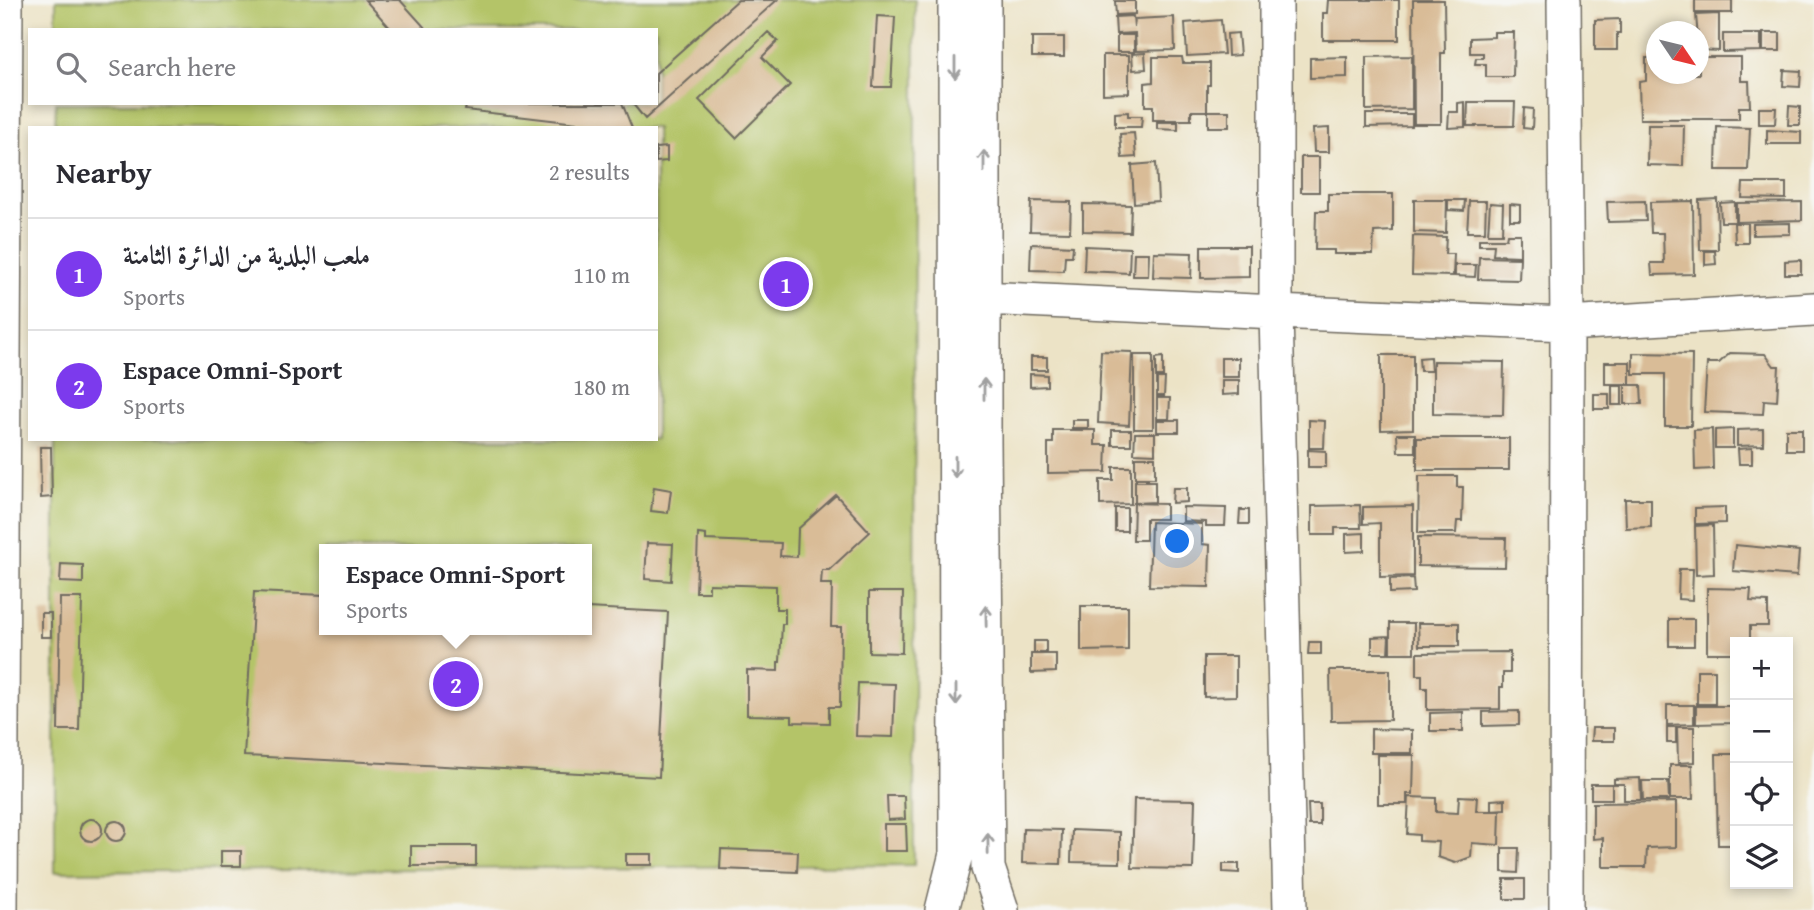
<!DOCTYPE html>
<html lang="en">
<head>
<meta charset="utf-8">
<style>
  :root { --surface:#fff; --page:#f7f7f7; --text:#2b2b33; --muted:#7c7c81; --line:#e1e1e2; --accent:#7c3aed }
  body { margin:0; font-family:"Gentium Book Plus",Amiri,serif; background:var(--page); color:var(--text) }
  .controls { position:absolute; right:21px; bottom:21px; display:grid; overflow:hidden; border-radius:0px; box-shadow:0 4px 10px #0003 }
  .controls button { width:63px; height:63px; display:grid; place-items:center; padding:0; border:0; border-bottom:2px solid var(--line); background:var(--surface); color:var(--text); font:35px sans-serif }
  .compass { position:absolute; left:1646px; top:21px; width:63px; height:63px; border-radius:50%; background:var(--surface); box-shadow:0 4px 10px #0003; rotate:125deg }
  .you { position:absolute; left:1178px; top:542px; width:24px; height:24px; margin:-18px; border:5px solid #fff; border-radius:50%; background:#1a73e8; box-shadow:0 0 0 10px #1a73e833 }
  .badge { display:grid; place-items:center; width:46px; height:46px; border-radius:50%; background:var(--accent); color:#fff; font-size:23px; font-weight:700 }
  .pin { position:absolute; translate:-50% -50%; border:4px solid #fff; box-shadow:0 2px 7px #0006 }
  .popup { position:absolute; left:319px; top:544px; width:273px; height:91px; box-sizing:border-box; display:grid; place-content:center; border-radius:0px; background:var(--surface); filter:drop-shadow(0 2px 5px #0005); font-size:23px; white-space:nowrap; color:var(--muted) }
  .popup b { font-size:26px; color:var(--text) }
  .popup::after { content:''; position:absolute; left:50%; top:100%; margin-left:-14px; border:14px solid transparent; border-top-color:var(--surface) }
  .list { margin:0; padding:0; list-style:none }
  h2 { display:flex; justify-content:space-between; align-items:center; height:91px; margin:0; padding:0 28px; font-size:30px }
  h2 small { font-size:23px; font-weight:400; color:var(--muted) }
  .list li { display:grid; grid-template-columns:46px 1fr auto; gap:21px; align-items:center; box-sizing:border-box; height:112px; padding:0 28px; border-top:2px solid var(--line) }
  .list b { display:block; font-size:26px; white-space:nowrap }
  .list p { margin:0; font-size:23px; white-space:nowrap; color:var(--muted) }
  .list em { font-size:23px; font-style:normal; color:var(--muted) }
  .icon { flex:none; width:38px; height:38px; fill:none; stroke:currentColor; stroke-width:2; stroke-linecap:round; stroke-linejoin:round }
  .map { position:relative; flex:none; width:1814px; height:910px; overflow:hidden }
  .search { position:absolute; background:var(--surface); box-shadow:0 4px 10px #0003; left:28px; top:28px; width:630px; height:77px; display:flex; align-items:center; gap:18px; box-sizing:border-box; padding:0 24px; border-radius:0px; color:var(--muted); font-size:26px }
  .panel { position:absolute; background:var(--surface); box-shadow:0 4px 10px #0003; left:28px; top:126px; width:630px; height:315px; border-radius:0px }
  .map>svg:first-child { display:block }
  .green { fill:#b4c467; stroke:#707849; stroke-width:2; fill-rule:evenodd }
  .building { fill:#d9bc97 }
  .lines { fill:none; stroke-linecap:round; stroke-linejoin:round }
  .minor-casing { stroke:#6f6b61; stroke-width:36 }
  .minor { stroke:#fff; stroke-width:33 }
  .oneway { stroke:#a0a0a0 }
</style>
</head>
<body>
<div class="map">
<svg width="1814" height="910" viewBox="0 0 1814 910">
  <rect width="100%" height="100%" fill="#f6f6f2"/>
  <filter id="ink" filterUnits="userSpaceOnUse"><feTurbulence type="fractalNoise" baseFrequency=".0143" numOctaves="2"/><feDisplacementMap in="SourceGraphic" scale="14" xChannelSelector="R" yChannelSelector="G"/><feConvolveMatrix kernelMatrix="1 2 1 2 8 2 1 2 1" color-interpolation-filters="sRGB"/></filter>
  <filter id="wash" filterUnits="userSpaceOnUse"><feTurbulence type="fractalNoise" baseFrequency=".00686" numOctaves="4" result="noise"/><feDisplacementMap in="SourceGraphic" scale="28" xChannelSelector="R" yChannelSelector="G"/><feGaussianBlur stdDeviation="1.57" result="paint"/><feColorMatrix in="noise" values="0 0 0 0 0 0 0 0 0 0 0 0 0 0 0 0 0 1.4 0 .05"/><feComposite in="paint" operator="in"/></filter>
  <g filter="url(#wash)">
    <rect width="100%" height="100%" fill="#ece3c6"/>
    <!-- green -->
    <path class="green" d="M56,0h859l-1,865 -859,7v-433h601v-311h-601l1,-25h600v-73h-600zM325,549h262v81h-262z"/>
    <g id="blocks">
      <!-- building -->
      <path class="building" d="M365,0h35l27,30h-35z
        M738,0h39l-132,119 -13,-16h24v-30z
        M1328,0h71v40h-76v-27h4z
        M1413,0h31l1,53h-4v71h-27z
        M1695,0h37v13h-37z
        M1115,1h20v13l-19,1z
        M1719,14v37l-20,-1 -3,-35z
        M877,16l18,1 -4,70h-18z
        M1133,16l1,11 1,-8 39,-2 1,33 -39,1 -1,-18 -19,1 -1,-17z
        M1620,19v14h-3v17h-22v-30z
        M1221,20l3,34 -37,2 -2,-33z
        M768,32l10,9 -16,16 28,28 -54,53 -37,-38z
        M1494,32h20l-1,45h-27v-13h-11l1,-6h7v-5h-13v-15l24,-1z
        M1238,33l2,22 -12,1 -1,-22z
        M1763,33h17v18h-17z
        M1723,34h38v17l-38,1z
        M1117,35h17v17h-17z
        M1032,37h32v20h-32z
        M1145,53l1,16 -13,1 -1,-16z
        M1103,55h26v38l-26,1z
        M1412,56v53l-46,1v-53z
        M1153,57h29l1,6h27v22h-3v26h-16v9h-38v-14h-8v-23l8,-1z
        M1347,57v20l-37,1v-20z
        M1699,57h42v24h8l1,26h-11v12h-99l-1,-37 7,-1v-23h11v16h42z
        M1784,70l17,1 -1,16 -17,-1z
        M1465,102v25l-17,1 1,-16h9v-9z
        M1468,102h47l-1,24h-47z
        M467,103h155l10,25h-13l-154,-18z
        M1789,106l11,1v18h-12z
        M1524,108l9,1 -1,20 -9,-1z
        M1759,108h17l-1,16h-16z
        M1208,111h21v16h-21z
        M1128,112v4h14l-1,11h-26v-14z
        M1366,114h46v12l-46,1z
        M1157,122h21v8l-21,-1z
        M1648,125h36l-1,41 -36,-1z
        M1717,127l33,1 -2,42h-32z
        M1329,128v24h-15l-1,-23z
        M1767,130l34,2v12h-34z
        M1134,133l2,24 -14,1 -2,-24z
        M667,147v14l-11,1v-14z
        M1301,157h18v35h-18z
        M1156,163l2,38 -24,2 -2,-38z
        M1743,183h43v16l-44,-1z
        M1328,194h65v37l-19,1 -1,22h-39v-4h-19l1,-39h12z
        M1717,199l1,51h-18l-1,-50z
        M1414,200h33l-1,33 -32,-1z
        M1448,200h17l-1,11 -16,-1z
        M1031,201l40,1 -1,30 -40,-1z
        M1469,201h17l-1,31h-18z
        M1645,201l1,20 -38,1 -1,-20z
        M1693,201l1,73 -42,1 -1,-12h13l-1,-30h-12l-1,-31z
        M1735,202v20h-14l-1,-19z
        M1802,202v18l-65,2v-19z
        M1490,203l13,1 -1,30h-14z
        M1083,204l48,1 -1,27 -47,-1z
        M1510,204l10,1v15h-10z
        M1734,223h14v20h-13z
        M1790,223v11l-37,1v-11z
        M1507,234h13v22l-27,-1 1,-10h-15v-6h27z
        M1413,236l33,1 -1,17h9l-1,22 -41,-1z
        M1031,244l42,2 -1,10h-7l-1,15 -34,-1z
        M1085,246l45,2 -1,25 -45,-2z
        M1201,246h48v31l-48,1z
        M1705,251h10l1,13 -11,1z
        M1154,252l38,1 -1,25 -38,-1z
        M1134,253h15l-1,23h-15z
        M1479,257l41,1 -1,22 -41,-1z
        M1801,260v14h-16v-13z
        M1455,265h21l-1,12 -20,-1z
        M1101,351l31,1 -3,73 -31,-2z
        M1633,353l59,1 -1,72h-26v-52h-32z
        M1730,353l35,1 9,12h5l-2,35 -13,-1 -1,14 -59,-2 3,-49h12z
        M1134,355h19v74h-19z
        M1381,355h32v74l-32,1z
        M1031,357h16v13h-16z
        M1163,357v20h-7v-19z
        M1430,357l1,14h-11l-1,-13z
        M1221,358h18v19h-18z
        M1433,361l71,1 -1,53 -70,-1z
        M1605,362h25v22h-25z
        M1030,374l17,1v11l-17,1z
        M1157,378h8l-1,18h-7z
        M1222,380h17v14l-17,1z
        M1625,385h16l1,19h-17z
        M1612,386h10v19h-10z
        M1594,394h15v15h-15z
        M1157,398h13l-1,21h-12z
        M1072,420h16v8h-16z
        M1157,420h22v12h-22z
        M1309,420l16,1 -1,27h-15z
        M1712,429l1,40 -18,1 -1,-40z
        M1733,429v19h-18v-18z
        M1763,429v16l-26,1v-16z
        M1786,429h16v21h-16z
        M1053,430h42v15h12l-1,27 -58,1v-30h5z
        M1112,430h19v15h-19z
        M1135,433h20v21l-21,-1z
        M1397,434h18v18h-17z
        M1417,438h92v32h-92z
        M40,447h11l1,50 -11,1z
        M1752,448v16h-13l-1,-15z
        M1308,450l18,1v16h-18z
        M1135,457h20v21h-20z
        M1113,467h18v37l-31,1v-25h13z
        M1419,476h38v11h6l-1,34h-5l-1,12h-38z
        M1135,481h20v21l-20,1z
        M654,487l17,3 -3,23 -17,-2z
        M1173,488h14v14l-15,1z
        M836,495l34,37 -41,38h-7l-1,14h11l-1,43h10l-1,80h-11v16l-37,-1v-6l-45,-1v-45l31,1v-9h2l2,-38h3v-15h-9v-23l-67,-2v8h-13l2,-58 8,1v5l75,3 -1,13 17,1 1,-28z
        M1625,499h26v28l-25,1z
        M1134,503l32,1v15h-20v21h-13z
        M1360,505l1,23h-26v7h-23v-29z
        M1413,506v70l-33,1v-54l-17,1v-17z
        M1183,507l43,1 -1,18h-19v-4l-23,-1z
        M1725,507v16l-30,1v-16z
        M1115,508h12v23h-12z
        M1240,510h9v14h-10z
        M1151,522l51,2v20l8,1 -1,42 -60,-1z
        M1713,525l1,49 -18,1 -1,-49z
        M1364,533v18l-18,1v-18z
        M1418,537l88,1 -1,29 -87,-1z
        M647,543l26,1 -2,37 -26,-2z
        M1735,545l64,6 -2,25 -64,-5z
        M61,564l22,1v18l-23,-1z
        M1679,569h14l-1,31 -14,-1z
        M1413,578l1,14 -24,1v-14z
        M1707,588l44,1 -1,12 18,1v24h-18v16h-15v11h-28z
        M254,592l71,3v35h262v-22l81,4 -9,165 -415,-21z
        M869,592h34l-1,61 -33,-1z
        M60,598h22l-3,132h-21z
        M1081,606h47v44l-47,1z
        M41,613h10v24h-10z
        M1669,619h25v27h-25z
        M1390,623h24v30h-24z
        M1418,623h41v23h-40z
        M1389,636l-1,17h-16v-16z
        M1034,641h12v12h-12z
        M1309,642h12v12h-13z
        M1510,652v21h-7v14h-3v22l-73,1v-22h-5v-13h-5v-22z
        M1031,654h25v18l-25,1z
        M1204,656h32v40l-32,1z
        M1330,670h60v50l-59,1z
        M1697,670h18v34h-18z
        M858,683l37,1 -2,53 -37,-1z
        M1667,705h27v19l-27,1z
        M1696,706h39v17l-39,1z
        M1519,711v14l-36,1v-14z
        M1463,712v19h-33v-18z
        M1667,727h9v16h-9z
        M1677,727h17v35l-16,1z
        M1592,728h22v13h-23z
        M1371,729l41,1v23h-41z
        M1716,754h19v91h-17z
        M1378,755h36l-1,39h-6v10h-29z
        M1670,765h22l1,34h-23z
        M1640,778l1,22h-17v-16h-10v-5z
        M1642,781h26l1,19h-26z
        M1591,784h21v15h-21z
        M887,796h17l1,23 -17,1z
        M1459,796l18,1 -1,14h24l-1,34 -27,-2 -1,14 -16,6 -17,-6 1,-15 -20,-1v-6l-12,-1 2,-37 27,1v14l22,1z
        M1134,799l61,1 -2,69 -61,-1z
        M1505,799v10l-14,1v-10z
        M1676,802v45l-29,1 -1,19h-43v-29l-10,1v-36z
        M1308,804h12v21h-11z
        M80 830a11 11 0 1 1 22 0a11 11 0 1 1-22 0Z
        M106 831a10 10 0 1 1 20 0a10 10 0 1 1-20 0Z
        M884,824h22l1,27h-23z
        M1023,829l39,1 -1,34 -39,-1z
        M1072,830l48,2v31l-49,-1z
        M411,846h65v20h-65z
        M1502,848h17l-1,25 -16,-1z
        M721,849l77,3 -1,20 -77,-3z
        M221,851h20v15h-20z
        M626,854h26v11h-26z
        M1223,864h16v9l-16,-1z
        M1504,879h21v20h-21z"/>
    </g>
  </g>
  <g filter="url(#ink)">
    <use href="#blocks" fill-opacity="0" stroke="#6f6b61" stroke-width="2"/>
    <g class="lines">
      <defs>
        <path id="minor" d="M984,0v442l4,426 14,42
          M1276,0v312l14,598
          M1564,0l3,324 -1,586
          M964,298h20l292,14 291,12 247,-15
          M1,910l5,-910
          M942,910l14,-56 -1,-854"/>
      </defs>
      <!-- minor casing -->
      <use href="#minor" class="minor-casing"/>
      <!-- minor -->
      <use href="#minor" class="minor"/>
    </g>
    <!-- one-way arrows -->
    <defs><path id="oneway-shaft" d="M-6 0H5M1.5-3L5.5 0L1.5 3" fill="none" stroke-width="1.6" stroke-linecap="round" stroke-linejoin="round" transform="scale(1.75)"/></defs>
    <g class="oneway">
      <use href="#oneway-shaft" transform="translate(955 68) rotate(90)"/>
      <use href="#oneway-shaft" transform="translate(984 161) rotate(-90)"/>
      <use href="#oneway-shaft" transform="translate(984 389) rotate(-90)"/>
      <use href="#oneway-shaft" transform="translate(955 467) rotate(90)"/>
      <use href="#oneway-shaft" transform="translate(986 616) rotate(-91)"/>
      <use href="#oneway-shaft" transform="translate(956 695) rotate(90)"/>
      <use href="#oneway-shaft" transform="translate(988 844) rotate(-91)"/>
    </g>
  </g>
</svg>
<div class="controls">
<button>+</button>
<button>−</button>
<button><svg class="icon" aria-label="locate" viewBox="0 0 24 24"><circle cx="12" cy="12" r="6"/><path d="M12 2v4M12 18v4M2 12h4M18 12h4"/></svg></button>
<button><svg class="icon" aria-label="layers" viewBox="0 0 24 24"><path d="M12 4l9 5-9 5-9-5zM3 14l9 5 9-5"/></svg></button>
</div>
<svg class="compass" viewBox="-18 -18 36 36"><path d="M0-13l5 13h-10z" fill="#e53935"/><path d="M0 13l5-13h-10z" fill="#7c7c81"/></svg>
<div class="you"></div>
<div class="pin badge" style="left:786px;top:284px">1</div>
<div class="pin badge" style="left:456px;top:684px">2</div>
<div class="popup"><b>Espace Omni-Sport</b>Sports</div>
<div class="search"><svg class="icon" aria-label="search" viewBox="0 0 24 24"><circle cx="10" cy="10" r="6"/><path d="M15 15l6 6"/></svg>Search here</div>
<section class="panel">
<h2>Nearby<small>2 results</small></h2>
<ul class="list">
<li><span class="badge">1</span><div><b>ملعب البلدية من الدائرة الثامنة</b><p>Sports</p></div><em>110 m</em></li>
<li><span class="badge">2</span><div><b>Espace Omni-Sport</b><p>Sports</p></div><em>180 m</em></li>
</ul>
</section>
</div>
</body>
</html>
